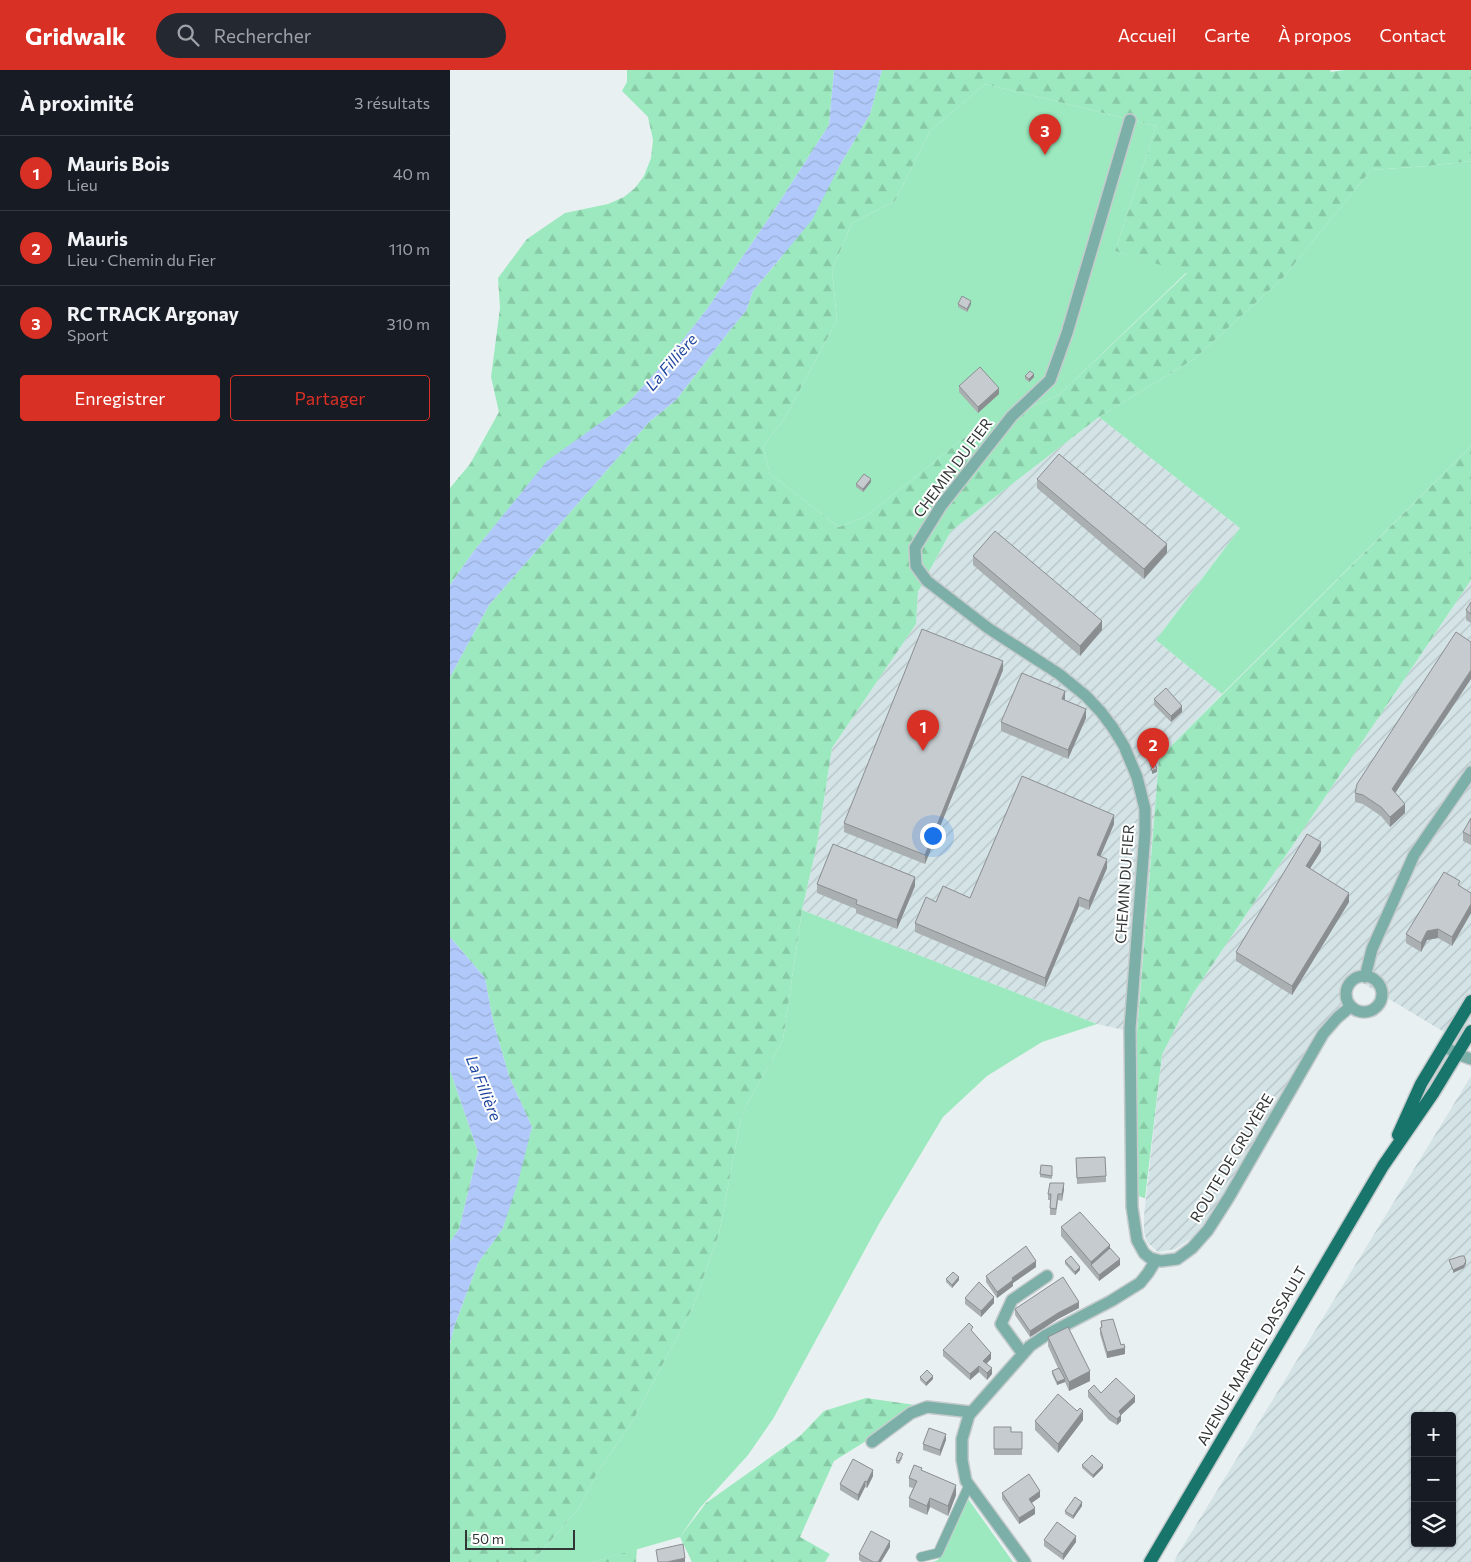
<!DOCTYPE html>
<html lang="fr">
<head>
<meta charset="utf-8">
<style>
  :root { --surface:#171b24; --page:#242831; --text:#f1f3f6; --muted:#9ea1a6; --line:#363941; --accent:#d93025 }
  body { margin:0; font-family:Commissioner,sans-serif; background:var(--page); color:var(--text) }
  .controls { position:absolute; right:15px; bottom:15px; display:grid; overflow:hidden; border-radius:5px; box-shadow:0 1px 4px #0004 }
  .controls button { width:45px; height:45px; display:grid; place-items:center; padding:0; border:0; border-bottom:1px solid var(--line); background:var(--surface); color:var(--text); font:25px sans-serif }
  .scale { position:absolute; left:15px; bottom:12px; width:110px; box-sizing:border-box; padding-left:5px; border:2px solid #333636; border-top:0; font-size:14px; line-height:18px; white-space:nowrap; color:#333636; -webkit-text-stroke:4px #fff; paint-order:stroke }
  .you { position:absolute; left:482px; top:765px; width:18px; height:18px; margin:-12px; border:4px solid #fff; border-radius:50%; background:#1a73e8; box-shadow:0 0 0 8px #1a73e833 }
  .badge { display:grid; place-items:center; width:32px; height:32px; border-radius:50%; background:var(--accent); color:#fff; font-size:16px; font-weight:700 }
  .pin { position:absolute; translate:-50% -41px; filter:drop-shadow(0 1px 2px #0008) }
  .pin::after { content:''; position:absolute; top:26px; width:18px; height:15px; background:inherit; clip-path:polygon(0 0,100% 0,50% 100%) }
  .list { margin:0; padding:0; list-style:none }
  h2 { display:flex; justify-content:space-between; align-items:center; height:65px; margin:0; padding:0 20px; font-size:21px }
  h2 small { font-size:16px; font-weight:400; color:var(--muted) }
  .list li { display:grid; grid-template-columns:32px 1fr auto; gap:15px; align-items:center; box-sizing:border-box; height:75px; padding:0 20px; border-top:1px solid var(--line) }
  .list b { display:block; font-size:19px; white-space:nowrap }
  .list p { margin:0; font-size:16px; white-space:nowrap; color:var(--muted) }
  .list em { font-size:16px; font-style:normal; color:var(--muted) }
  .actions { display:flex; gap:10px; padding:15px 20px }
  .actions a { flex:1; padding:11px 0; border:1px solid var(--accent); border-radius:5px; text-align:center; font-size:18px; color:var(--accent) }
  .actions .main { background:var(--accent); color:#fff }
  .icon { flex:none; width:28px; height:28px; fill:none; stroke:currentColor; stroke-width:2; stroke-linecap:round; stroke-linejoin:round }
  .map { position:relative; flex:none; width:1021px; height:1492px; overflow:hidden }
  header { display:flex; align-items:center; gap:30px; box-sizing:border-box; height:70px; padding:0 25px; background:var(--accent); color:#fff }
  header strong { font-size:24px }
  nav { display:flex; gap:28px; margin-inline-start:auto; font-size:18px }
  .search { width:350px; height:45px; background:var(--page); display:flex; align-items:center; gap:12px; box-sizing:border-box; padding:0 18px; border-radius:28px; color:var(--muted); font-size:19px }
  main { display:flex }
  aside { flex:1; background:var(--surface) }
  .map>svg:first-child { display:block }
  .industrial { fill:url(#industrial-furrows); fill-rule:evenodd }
  .grass { fill:#9ce9bf }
  .forest { fill:url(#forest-firs); fill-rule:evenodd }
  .water { fill:url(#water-waves) }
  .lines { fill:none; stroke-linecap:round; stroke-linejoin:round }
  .pedestrian-casing { stroke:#c5cbcc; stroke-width:11 }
  .minor-casing { stroke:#c5cbcc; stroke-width:14 }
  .primary-casing { stroke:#c5cbcc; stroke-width:15 }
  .pedestrian { stroke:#7cafa8; stroke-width:9 }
  .minor { stroke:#7cafa8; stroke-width:11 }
  .primary { stroke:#18756c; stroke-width:12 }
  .wall { fill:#aaafb2 }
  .shaded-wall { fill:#8b8e91 }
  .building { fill:#c6cbcf; stroke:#8b8e91 }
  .labels { text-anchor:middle; stroke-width:4; stroke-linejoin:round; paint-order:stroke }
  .street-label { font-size:15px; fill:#333636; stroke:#fff }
  .water-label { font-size:16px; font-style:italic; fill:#1f469f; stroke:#fff }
</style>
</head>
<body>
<header>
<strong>Gridwalk</strong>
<div class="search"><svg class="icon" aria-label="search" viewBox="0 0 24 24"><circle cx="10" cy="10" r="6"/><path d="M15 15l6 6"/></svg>Rechercher</div>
<nav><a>Accueil</a><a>Carte</a><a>À propos</a><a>Contact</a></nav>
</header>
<main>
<aside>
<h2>À proximité<small>3 résultats</small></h2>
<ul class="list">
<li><span class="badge">1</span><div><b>Mauris Bois</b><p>Lieu</p></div><em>40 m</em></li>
<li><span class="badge">2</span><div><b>Mauris</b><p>Lieu · Chemin du Fier</p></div><em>110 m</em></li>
<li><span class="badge">3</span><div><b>RC TRACK Argonay</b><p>Sport</p></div><em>310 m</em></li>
</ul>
<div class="actions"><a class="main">Enregistrer</a><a>Partager</a></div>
</aside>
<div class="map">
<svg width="1021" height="1492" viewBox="0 0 1021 1492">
  <defs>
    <pattern id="industrial-furrows" width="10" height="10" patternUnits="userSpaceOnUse" patternTransform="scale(1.25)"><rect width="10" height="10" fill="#d3e3e6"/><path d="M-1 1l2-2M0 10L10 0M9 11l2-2" fill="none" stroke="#b6c3c6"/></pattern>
    <pattern id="forest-firs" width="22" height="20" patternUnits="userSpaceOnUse" patternTransform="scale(1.25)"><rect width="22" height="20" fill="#9ce9bf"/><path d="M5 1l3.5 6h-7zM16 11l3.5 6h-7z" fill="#87c8a5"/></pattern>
    <pattern id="water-waves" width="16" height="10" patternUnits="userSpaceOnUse" patternTransform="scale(1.25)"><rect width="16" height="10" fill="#b1c9fa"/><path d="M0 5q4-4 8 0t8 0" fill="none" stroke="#99add7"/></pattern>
  </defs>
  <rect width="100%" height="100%" fill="#e9f0f2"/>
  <!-- industrial -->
  <path class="industrial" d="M649,347l141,111 -84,112 66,54 -63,64 -22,275 -40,-9 -295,-114 15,-66 15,-96 84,-124 2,-31 33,-62z
    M1021,510v441l-12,20 -103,-62 -148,248 -33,22 -17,3 -11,-10 -3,-10v-17l18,-160 30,-60z
    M1021,1006v486h-297l3,-6zM965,1346h37v127h-37z"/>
  <!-- grass -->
  <path class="grass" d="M535,14l171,42 -41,125 72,21 -127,122 -96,44 -99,79 -26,10 -69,-53 -7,-27 24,-33 50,-94 -5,-50 20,-47 43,-22 35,-70z
    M1021,91v285l-249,248 -66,-54 84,-112 -141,-111 95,-58 88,-80 89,-109 57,-4z
    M352,840l295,114 -55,18 -55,34 -44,41 -63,105 -107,197 -25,36 -48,53 -20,29 -87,25h-58l-1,-2 45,-52 18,-35 35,-51 60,-113 27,-75 23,-121 41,-73z
    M516,1426l47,66h-80l5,-2z"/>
  <!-- forest -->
  <path class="forest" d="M177,0h207l-5,55 -58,90 -64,94 -36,46 -43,48 -81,59 -73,89 -24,34v-97l20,-24 29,-52 -8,-35 9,-69 -2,-30 29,-39 38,-26 43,-9 16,-7 11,-9 9,-12 7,-18 2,-18 -5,-23 -26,-26 5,-9z
    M432,0h449l-1,2 14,-2h127v91l-43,5 -57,4 -89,109 -88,80 -95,58 -148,114 -33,61 -2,32 -84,124 -15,96 -15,66 -19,130 -41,73 -23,121 -27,75 -60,113 -35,51 -18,35 -45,52 1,2h-85v-218l4,-17 24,-64 25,-35 29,-101 -23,-51 -16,-55 -8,-43 -35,-41v-260l39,-72 160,-183 27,-22 55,-71 15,-18 7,-20 27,-32 60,-94 30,-51zM535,14l171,42 -41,125 72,22 -127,121 -96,44 -99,79 -26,10 -69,-53 -7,-27 24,-33 50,-94 -5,-50 20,-47 43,-22 35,-70z
    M1021,376v134l-279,415 -30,60 -17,143 -14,-4 6,-161 22,-275z
    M0,1000l28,82 -19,77 -9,13z
    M416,1328l56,8 -88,55 -34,76 30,17 -5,8h-133l-12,-25 26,-34 94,-67 24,-25z
    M187,1479l-1,13h-43z"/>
  <!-- water -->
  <path class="water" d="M384,0h48l-12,44 -30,51 -28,55 -59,71 -7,20 -15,18 -55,71 -27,22 -160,183 -39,72v-92l24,-34 73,-90 81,-58 43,-48 36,-46 64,-94 58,-90z
    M0,867l35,41 8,43 16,55 23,51 -14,55 -15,46 -25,35 -24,64 -4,17v-102l9,-13 19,-77 -28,-82z"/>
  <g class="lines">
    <defs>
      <path id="pedestrian" d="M471,1487l17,-4 31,-68"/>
      <path id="minor" d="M680,50l-63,213 -17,47 -38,36 -71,90 -26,42 1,18 11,15 61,47 71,46 27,22 15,16 12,16 11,18 13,31 8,32v24l-15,195 2,179 5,33 7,13 6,5 11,3 16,-2 15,-11 16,-18 21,-33 94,-163 14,-16 13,-11
        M896 924a18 18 0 1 1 36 0a18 18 0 1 1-36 0Z
        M915,907l7,-28 42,-94 57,-83
        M994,976l13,8 14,5
        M573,1284l-22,-30 11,-24 35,-24
        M422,1372l39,-29 16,-6 44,5
        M575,1492l-59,-81 -4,-21v-21l7,-24 61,-69 16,-11 65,-34 29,-18 8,-10 8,-13"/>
      <path id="primary" d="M948,1065l23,-51 50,-83
        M700,1492l233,-396 51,-74 37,-61"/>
    </defs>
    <!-- pedestrian casing -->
    <use href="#pedestrian" class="pedestrian-casing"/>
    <!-- minor casing -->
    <use href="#minor" class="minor-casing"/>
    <!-- primary casing -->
    <use href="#primary" class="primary-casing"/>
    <!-- pedestrian -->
    <use href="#pedestrian" class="pedestrian"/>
    <!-- minor -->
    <use href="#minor" class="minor"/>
    <!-- primary -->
    <use href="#primary" class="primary"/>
  </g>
  <!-- wall -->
  <path class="wall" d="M508,234h13l-4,8 -9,-5z
    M575,306l9,1 -5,5 -4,-3z
    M509,316l40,8 -21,19 -19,-21z
    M587,409l130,74 -23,26 -107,-91z
    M421,412l-8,10 -7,-5v-3z
    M523,486l129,74 -22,26 -107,-91z
    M1021,532v21l-5,-3v-10z
    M553,600l-78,194 -81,-32v-9z
    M704,629l28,13 -11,10 -17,-17z
    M615,630l21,18 -18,41 -67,-28v-9z
    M905,723h40l10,20 -15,14 -9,-11 -18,-12 -8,-2z
    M1021,748v27l-8,-4v-9z
    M664,754l-14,33 7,11 -18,42 -10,-4 -34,81 -130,-55v-9l21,-21 34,-4z
    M871,781l-11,17 39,34 -57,93 -56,-34v-9z
    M367,814l98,2 -18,43 -41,-16v-4l-39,-16z
    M1010,817l11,6v20l-19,33 -14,-8 -11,2 -6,12 -15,-9v-9z
    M626,1088l30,18v6l-29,2z
    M602,1096v13l-12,-2v-3z
    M614,1119l-2,12 -4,-1 -2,15h-6v-15h-2v-6z
    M611,1157l49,21 10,17 -21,16 -38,-45z
    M615,1191l15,9 -5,5 -10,-11z
    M586,1197l-23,16v3l-16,12 -11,-16v-6z
    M496,1209l13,1 -7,8 -6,-6z
    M515,1228l29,5 -13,14 -16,-13z
    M629,1238l-21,11 -28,18 -15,-22v-6z
    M651,1251l20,24 4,9 -18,4 -7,-24v-6l1,-1z
    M523,1263l18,26 -4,4 5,11 -5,6 -8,-8 -9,8 -27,-24v-6z
    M598,1267l42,44 -21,10 -4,-9 -8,3 -5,-11v-3l6,-3 -10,-22z
    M470,1307l13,2 -7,7 -6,-6z
    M638,1321l13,2 34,9 -14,13v6l-4,4 -8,-5 -21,-23z
    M627,1341l6,9 -25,33 -23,-23v-9z
    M544,1357l17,5h11v23h-28z
    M496,1370l-6,16 -17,-6v-6z
    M453,1387l-4,7 -3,-1v-3z
    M632,1395l21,3 -10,10 -11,-10z
    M472,1401l34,24 -8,21 -18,-9 -3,8 -18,-8v-9l4,-10 -4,-1v-9z
    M423,1406l-6,12 -2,-1 -7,14 -18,-11v-6z
    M552,1423l38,4 -9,6 4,11 -16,10 -17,-25z
    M632,1436l-9,13 -8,-5v-3z
    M594,1470l32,2 -13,18 -19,-14z
    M440,1477l-9,15h-19l-3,-2v-6z"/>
  <!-- shaded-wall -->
  <path class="shaded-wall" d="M521,231v3l-4,8v-3z
    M584,304v3l-5,5v-3z
    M549,318v6l-21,19v-6z
    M421,409v3l-8,10v-3z
    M717,474v9l-23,26v-10z
    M652,551v9l-22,26v-10z
    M553,591v9l-78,194v-9z
    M1021,600v9l-79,119v-9z
    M615,621v9l-3,-1z
    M732,636v6l-11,10v-6z
    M636,639v9l-18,41v-9z
    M707,699v3l-5,2v-3z
    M955,734v9l-15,14v-10z
    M664,745v9l-17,40v-9z
    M871,772v9l-15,24v-9z
    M657,789v9l-18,42v-9z
    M465,807v9l-18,43v-9z
    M899,823v9l-57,93v-9z
    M629,827v9l-34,81v-9z
    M1021,834v9l-19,33v-9z
    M988,859v9l-11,2 -6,12v-9l6,-12z
    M614,1113v6l-2,12v-7z
    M660,1175v9l-19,11v6v-9z
    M670,1189v6l-21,16v-6z
    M586,1191v6l-23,16v3l-16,12v-6l15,-14z
    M1016,1191v3l-2,4 -11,5v-3z
    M630,1197v3l-5,5v-3z
    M509,1207v3l-7,8v-3z
    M544,1227v6l-13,14v-6z
    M629,1232v6l-21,11 -28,18v-6l28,-18z
    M675,1278v6l-18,4v-6z
    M541,1283v6l-8,8v-6z
    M529,1296v6l-9,8v-6z
    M542,1298v6l-5,6v-7z
    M640,1301v10l-21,10v-9z
    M483,1306v3l-7,7v-3z
    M615,1309v3l-8,3v-3z
    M685,1326v6l-14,13v6l-4,4v-6l2,-8z
    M633,1341v9l-25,33v-9z
    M496,1364v6l-6,16v-6z
    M653,1395v3l-10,10v-3z
    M423,1400v6l-6,12v-6z
    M415,1411v6l-7,14v-6z
    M506,1415v10l-8,21v-10z
    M590,1421v6l-11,8v-6z
    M480,1428v9l-3,8v-9z
    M632,1432v4l-9,13v-3z
    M585,1438v6l-16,10v-6z
    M626,1466v6l-13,18v-6z
    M440,1471v6l-9,15h-3z
    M235,1488v4h-18z"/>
  <!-- building -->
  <path class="building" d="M512,226l9,5 -4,8 -9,-5z
    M530,297l19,21 -21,19 -19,-21z
    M580,301l4,3 -5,5 -4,-3z
    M609,384l108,90 -23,25 -107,-90z
    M414,404l7,5 -8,10 -7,-5z
    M545,461l107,90 -22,25 -107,-90z
    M1021,532v12l-5,-4z
    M472,559l81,32 -78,194 -81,-32z
    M1006,562l15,10v28l-79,119 13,15 -15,13 -9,-10 -18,-12 -8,-2 2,-9z
    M572,603l43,18 -3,8 24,10 -18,41 -67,-28z
    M716,618l16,18 -11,10 -17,-17z
    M704,691l3,8 -5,2 -2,-8z
    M572,706l92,39 -17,40 10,4 -18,42 -10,-4 -34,81 -130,-55 11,-26 10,5 7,-16 27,12z
    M1021,748v18l-8,-4z
    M857,764l14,8 -15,24 43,27 -57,93 -56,-34z
    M383,774l82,33 -18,43 -41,-16 1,-4 -40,-16z
    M994,802l16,9 -2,4 13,8v11l-19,33 -14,-8 -11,2 -6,12 -15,-9z
    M655,1087l1,19 -29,2 -1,-20z
    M591,1095l11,1v10l-12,-2z
    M600,1113h14l-2,11h-4l-2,15 -6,-1 1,-14h-3z
    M630,1142l30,33 -19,17 -30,-35z
    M576,1176l10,15 -24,17 1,2 -16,12 -11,-16z
    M660,1178l10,11 -21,16 -8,-10z
    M621,1186l9,11 -5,5 -10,-11z
    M1011,1186h3l2,5 -2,4 -11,5 -4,-10z
    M503,1202l6,5 -7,8 -6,-6z
    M613,1207l16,25 -21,11 -28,18 -15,-22z
    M529,1212l15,15 -13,14 -16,-13z
    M663,1249l8,26 3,-1 1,4 -18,4 -7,-24 2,-1 -1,-6z
    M519,1253l4,4 -2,3 20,23 -8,8 9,7 -5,5 -8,-7 -9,8 -27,-24z
    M618,1257l22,44 -21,11 -21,-45z
    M609,1298l6,11 -8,3 -5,-11z
    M477,1300l6,6 -7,7 -6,-6z
    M666,1308l19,18 -16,15 2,4 -4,4 -8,-6 -21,-22 6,-6 7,8z
    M608,1324l19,17 3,-3 3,3 -25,33 -23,-23z
    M544,1357h17v5h11v17h-28z
    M479,1358l17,6 -6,16 -17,-6z
    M449,1382l4,2 -4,7 -3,-1z
    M642,1385l11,10 -10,10 -11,-10z
    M403,1389l20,11 -6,12 -2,-1 -7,14 -18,-11z
    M464,1395l8,3 -1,2 35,15 -8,21 -18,-8 -3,8 -18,-8 8,-17 -8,-3z
    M579,1404l11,17 -11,8 6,9 -16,10 -17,-25z
    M625,1427l7,5 -9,14 -8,-5z
    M607,1452l19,14 -13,18 -19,-14z
    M421,1461l19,10 -12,21h-5l-14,-8z
    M233,1474l2,14 -18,4h-9l-2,-12z"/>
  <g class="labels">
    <!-- street labels -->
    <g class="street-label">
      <text transform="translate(503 398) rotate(-53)" y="5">CHEMIN DU FIER</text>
      <text transform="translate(675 814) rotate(-86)" y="5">CHEMIN DU FIER</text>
      <text transform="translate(782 1088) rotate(-59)" y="5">ROUTE DE GRUYÈRE</text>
      <text transform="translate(802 1286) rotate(-60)" y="5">AVENUE MARCEL DASSAULT</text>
    </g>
    <!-- water labels -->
    <g class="water-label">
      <text transform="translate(221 292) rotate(-49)" y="6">La Fillière</text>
      <text transform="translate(34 1018) rotate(68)" y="6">La Fillière</text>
    </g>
  </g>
</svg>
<div class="controls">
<button>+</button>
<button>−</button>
<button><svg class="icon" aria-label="layers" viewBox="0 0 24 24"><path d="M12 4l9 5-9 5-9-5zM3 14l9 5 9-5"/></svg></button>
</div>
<div class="scale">50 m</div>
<div class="you"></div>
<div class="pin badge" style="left:473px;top:681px">1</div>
<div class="pin badge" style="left:703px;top:699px">2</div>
<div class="pin badge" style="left:595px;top:85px">3</div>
</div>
</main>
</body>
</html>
